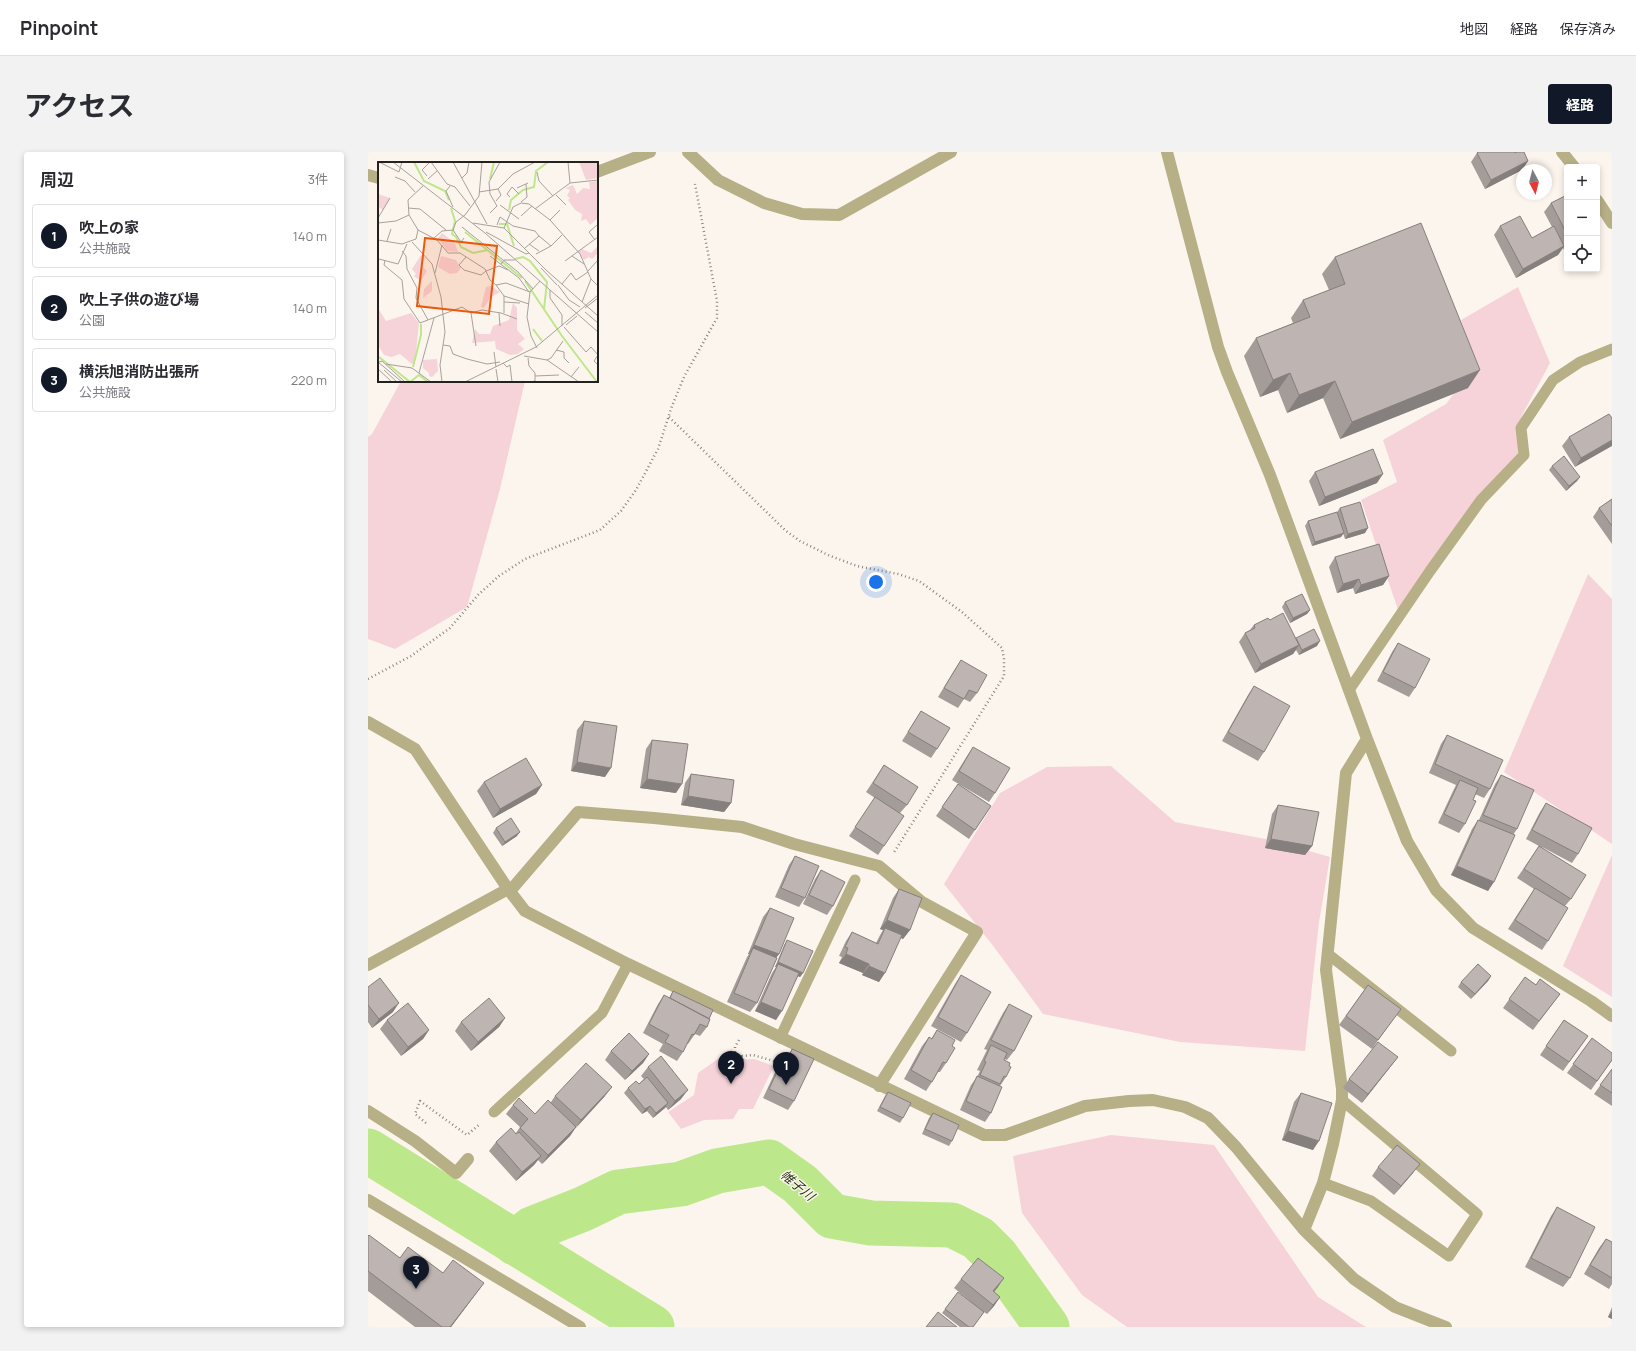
<!DOCTYPE html>
<html lang="ja">
<head>
<meta charset="utf-8">
<style>
  :root { --surface:#fff; --page:#f2f2f3; --text:#2b2b33; --muted:#7c7c81; --line:#e1e1e2; --accent:#111827 }
  body { margin:0; font-family:Manrope,"Noto Sans JP",sans-serif; background:var(--page); color:var(--text) }
  .controls { position:absolute; right:12px; top:12px; display:grid; overflow:hidden; border-radius:4px; box-shadow:0 2px 6px #0003 }
  .controls button { width:36px; height:36px; display:grid; place-items:center; padding:0; border:0; border-bottom:1px solid var(--line); background:var(--surface); color:var(--text); font:20px sans-serif }
  .compass { position:absolute; left:1148px; top:12px; width:36px; height:36px; border-radius:50%; background:var(--surface); box-shadow:0 2px 6px #0003; rotate:173deg }
  .you { position:absolute; left:508px; top:430px; width:14px; height:14px; margin:-10px; border:3px solid #fff; border-radius:50%; background:#1a73e8; box-shadow:0 0 0 6px #1a73e833 }
  .badge { display:grid; place-items:center; width:26px; height:26px; border-radius:50%; background:var(--accent); color:#fff; font-size:13px; font-weight:700 }
  .pin { position:absolute; translate:-50% -33px; filter:drop-shadow(0 1px 2px #0008) }
  .pin::after { content:''; position:absolute; top:21px; width:14px; height:12px; background:inherit; clip-path:polygon(0 0,100% 0,50% 100%) }
  .list { margin:0; padding:0; list-style:none }
  h2 { display:flex; justify-content:space-between; align-items:center; height:52px; margin:0; padding:0 16px; font-size:17px }
  h2 small { font-size:13px; font-weight:400; color:var(--muted) }
  .list li { display:grid; grid-template-columns:26px 1fr auto; gap:12px; align-items:center; box-sizing:border-box; height:64px; margin:0 8px 8px; padding:0 8px; border:1px solid var(--line); border-radius:4px }
  .list b { display:block; font-size:15px; white-space:nowrap }
  .list p { margin:0; font-size:13px; white-space:nowrap; color:var(--muted) }
  .list em { font-size:13px; font-style:normal; color:var(--muted) }
  .icon { flex:none; width:22px; height:22px; fill:none; stroke:currentColor; stroke-width:2; stroke-linecap:round; stroke-linejoin:round }
  .map { position:relative; flex:none; width:1244px; height:1175px; overflow:hidden; border-radius:4px }
  header { display:flex; align-items:center; gap:24px; box-sizing:border-box; height:56px; padding:0 20px; background:var(--surface); border-bottom:1px solid var(--line) }
  header strong { font-size:19px }
  nav { display:flex; gap:22px; margin-inline-start:auto; font-size:14px }
  .intro { display:flex; align-items:center; justify-content:space-between; box-sizing:border-box; height:96px; padding:0 24px }
  h1 { margin:0; font-size:28px }
  .button { padding:10px 18px; border-radius:4px; background:var(--accent); color:#fff; font-size:14px; font-weight:700 }
  main { display:flex; gap:24px; padding:0 24px }
  aside { flex:1; background:var(--surface); border-radius:4px; box-shadow:0 2px 6px #0003 }
  .map>svg:first-child { display:block }
  .green { fill:#f6d3d8 }
  .lines { fill:none; stroke-linecap:round; stroke-linejoin:round }
  .river { stroke:#bde78b; stroke-width:45 }
  .path { stroke:#8a8681; stroke-width:2.5; stroke-dasharray:1 3; stroke-linecap:butt }
  .lane { stroke:#b7af85; stroke-width:11 }
  .street { stroke:#b7af85; stroke-width:12 }
  .wall { fill:#a39c99 }
  .shaded-wall { fill:#857f7d }
  .building { fill:#beb5b2; stroke:#857f7d }
  .labels { text-anchor:middle; stroke-width:3; stroke-linejoin:round; paint-order:stroke }
  .water-label { font-size:13px; font-style:italic; fill:#25350f; stroke:#fcf5ee }
  .inset-river { fill:none; stroke:#bde78b; stroke-width:2 }
  .inset-road { fill:none; stroke:#a6a19b; stroke-width:1 }
  .view { fill:#e8590c; fill-opacity:0.15; stroke:#e8590c; stroke-width:2 }
  .inset-edge { fill:none; stroke:#24221f; stroke-width:2 }
</style>
</head>
<body>
<header>
<strong>Pinpoint</strong>
<nav><a>地図</a><a>経路</a><a>保存済み</a></nav>
</header>
<div class="intro"><h1>アクセス</h1><a class="button">経路</a></div>
<main>
<aside>
<h2>周辺<small>3件</small></h2>
<ul class="list">
<li><span class="badge">1</span><div><b>吹上の家</b><p>公共施設</p></div><em>140 m</em></li>
<li><span class="badge">2</span><div><b>吹上子供の遊び場</b><p>公園</p></div><em>140 m</em></li>
<li><span class="badge">3</span><div><b>横浜旭消防出張所</b><p>公共施設</p></div><em>220 m</em></li>
</ul>
</aside>
<div class="map">
<svg width="1244" height="1175" viewBox="0 0 1244 1175">
  <rect width="100%" height="100%" fill="#fcf5ee"/>
  <!-- green -->
  <path class="green" d="M1150,135l32,76 -29,54 -3,37 -120,156 -37,-110 36,-18 -14,-42 63,-36 30,-40 -15,-44z
    M33,229h124l-25,108 -33,118 -72,42 -27,-10v-202l4,-3z
    M1220,422l24,25v245l-108,-72z
    M743,614l64,56 96,18 59,17 -11,65 -14,129 -125,-9 -137,-28 -49,-67 -50,-63 56,-91 47,-26z
    M1244,703v142l-49,-31z
    M364,897v11l22,-1 20,7 -21,43h-14l-6,10 -29,1 -23,9 -13,-17 26,-17 4,-22z
    M743,983l103,10 104,152 48,30h-239l-45,-32 -60,-82 -9,-57z"/>
  <g class="lines">
    <!-- river -->
    <path class="river" d="M0,999l284,176
      M147,1091l17,-14 51,-20 35,-17 63,-8 36,-13 52,-9 31,22 32,32 39,7 81,2 26,13 19,19 50,70"/>
    <!-- path -->
    <path class="path" d="M301,265l117,114 14,10 28,14 29,11 41,8 21,7 43,31 40,36 2,11v17l-111,178
      M0,527l43,-23 39,-28 28,-33 21,-19 26,-17 75,-29 21,-19 15,-21 22,-41 14,-43 12,-29 33,-59v-17l-22,-117
      M367,908v-13l5,-9
      M375,908l-1,-4 11,-1 28,8
      M58,971l-11,-9 5,-13 47,34 13,-11"/>
    <!-- lane -->
    <path class="lane" d="M981,538l81,-119 51,-71 43,-45 -3,-27 32,-48 27,-18 32,-13
      M960,802l123,97
      M412,886l75,-158
      M126,960l108,-99 26,-49
      M955,1031l48,18 78,55 28,-42 -135,-114"/>
    <!-- street -->
    <path class="street" d="M320,0l30,28 46,23 38,11 37,1 112,-63
      M799,0l51,195 9,25 43,103 97,264 40,102 29,49 37,38 118,73 21,15
      M1194,0l12,15
      M229,20l53,-20
      M0,23l11,3
      M1229,48l15,23
      M0,570l47,27 93,140 17,22 103,53 356,171h21l80,-29 44,-5 24,-1 32,7 23,11 28,29 68,83 50,49 41,28 51,20
      M142,739l68,-79 76,6 88,9 52,17 85,22 43,36 55,30 -98,154
      M0,813l140,-76
      M0,959l47,30 41,32 12,-14
      M0,1048l212,127
      M936,1078l19,-47 10,-39 9,-44v-11l-16,-119 20,-197 21,-34"/>
  </g>
  <!-- wall -->
  <path class="wall" d="M1109,1l51,8 -6,9 -37,19 -14,-27z
    M1199,43v54l-3,1 -1,-2 -5,7 -42,23 -22,-43 6,-9 32,12 20,-11 -8,-15 7,-9z
    M967,105l133,131 -128,51 -17,-41 -36,15 -9,-23 -18,7 -16,-41 12,-18 37,-15 -2,-5 12,-18 26,-10 -7,-16z
    M1244,266l-37,49 -13,-21 7,-9z
    M1184,314l28,11 -3,4 -11,10 -17,-21z
    M947,320l62,11 -58,23 -10,-25z
    M1244,347v45l-19,-27 6,-9z
    M972,356l25,25 -20,6 -2,-6 -2,4 -29,9 -7,-20 3,-5 29,-9z
    M967,405l54,19 -6,9 -28,9 -2,-6 -16,5 -8,-26z
    M917,450l25,8 -3,4 -17,9 -8,-16z
    M902,468l26,18 21,8 -18,9 -3,-5 -3,4 -38,19 -16,-31 6,-9 5,-3 4,-5z
    M1030,491l17,45 -6,9 -32,-16 15,-29z
    M593,508l16,33 -7,9 -6,-3 -6,9 -20,-11 17,-28z
    M886,534l10,66 -6,9 -36,-20 26,-46z
    M553,559l16,38 -6,9 -29,-17z
    M216,569l21,56 -34,-6 6,-41z
    M1079,583l43,54 -6,9 -9,-4 -10,30 -6,9 -21,-10 16,-34 2,-4 -27,-12 12,-29z
    M284,588l24,53 -36,-5 6,-39z
    M605,595l22,46 -6,9 -37,-22 15,-24z
    M516,613l23,40 -7,8 -16,33 -6,9 -29,-19 26,-38 -9,-6z
    M323,622l40,29 -7,9 -43,-7 4,-22z
    M1133,623l16,54 -4,6 -25,56 -37,-16 21,-46 6,-9h1l16,-36z
    M116,630l58,3 -6,9 -43,24 -16,-27z
    M590,632l33,22 -22,33 -33,-23z
    M1178,651l32,51 -6,9 -30,-16 29,52 -6,7 -17,35 -6,9 -34,-21 26,-40 -17,-11 22,-32 -13,-7 14,-27z
    M910,653l34,41 -7,9 -40,-7 7,-34z
    M128,676l21,8 -15,10 -9,-13z
    M427,704l10,42 -6,9 -24,-10 14,-32z
    M453,718l12,36 -6,9 -24,-11 12,-25z
    M531,737l11,41 -7,9 -2,-2 -22,45 -17,-7 1,-2 -24,-10 3,-6 -3,-1 7,-15 6,-9 24,11 3,-6 4,-7 -3,-1 13,-31z
    M402,756l9,46 -3,4 -19,45 -7,9 -23,-10 20,-45 2,-3h-1l15,-37z
    M419,788l16,33 -3,4 -2,-1 -22,44 -21,-9 17,-38 4,-6h-1l9,-22z
    M593,823l6,58 -6,9 -30,-16 24,-42z
    M1123,824l-3,5 -17,18 -13,-12 3,-5z
    M1157,825l11,8 24,9 -27,36 -30,-22z
    M1000,833l26,33 -22,31 -33,-24z
    M0,835l25,25 -21,16 -4,-6z
    M305,839l36,28 -2,8 -7,9 -5,-2 -7,10h-1l-4,8 -6,9 -18,-10 4,-7 -20,-11 15,-29 6,-9 5,3z
    M641,852l5,47 -7,9 -3,-1v1l2,17 -6,9 -9,27 -6,9 -25,-12 11,-25 6,-8 3,-6 -3,-1 10,-20 -3,-1 19,-36z
    M137,866l-6,9 -28,24 -16,-20 6,-9z
    M19,868l42,10 -6,9 -22,17 -21,-27z
    M1196,868l24,16 -25,35 -23,-16z
    M569,878l9,33 -6,9h-2l-6,10 -6,9 -22,-12 18,-33 7,-9 2,2z
    M1224,886l20,22 -21,30 -24,-17z
    M424,897l2,52 -6,9 -25,-12 15,-32 6,-9 3,1z
    M243,899l38,3 -6,9 -18,17 -20,-20z
    M1030,905l-36,46 -19,-15 6,-9z
    M280,915l33,32 -13,11 -2,-3 -13,11 -6,-7 -5,3 -18,-21 4,-5 11,-4 5,-5 -3,-3z
    M1244,917v37l-18,-12z
    M520,940l15,26 -3,5 -23,-12 8,-15z
    M933,941l12,57 -31,-10 12,-38z
    M187,944h50l-29,31 -6,9 -28,28 -4,-4 -4,5 -18,16 -27,-30 7,-9 20,-9 4,-6 -14,-13 7,-9 22,9 16,-12z
    M565,961l19,28 -3,5 -27,-12 7,-16z
    M1010,1015l35,6 -19,22 -22,-19z
    M1189,1055l13,71 -7,9 -38,-20 26,-51z
    M0,1084l32,22 43,15 41,10 -33,44h-36l-47,-36z
    M1238,1087l6,3v42l-3,5 -25,-15 15,-26z
    M593,1127l37,8 -4,5 6,5 -6,9 -7,8 -3,-2 -11,15h-13l-18,-14 16,-21 16,12 -20,-16z
    M1244,1155v12l-4,-2z"/>
  <!-- shaded-wall -->
  <path class="shaded-wall" d="M1160,9l-6,9 -37,19 6,-9z
    M1196,94l-6,9 -42,23 7,-9z
    M1112,218l-12,18 -128,51 12,-17z
    M922,221l-12,17 -18,7 13,-17z
    M967,229l-12,17 -36,15 12,-18z
    M1244,288v6l-37,21 6,-9z
    M1015,322l-6,9 -58,23 6,-9z
    M1212,325l-3,4 -11,10 3,-5z
    M1000,376l-3,5 -20,6 3,-5z
    M976,381l-3,4 -29,9 3,-4z
    M1021,424l-6,9 -28,9 6,-9z
    M991,427l-6,9 -16,5 6,-9z
    M942,458l-3,4 -17,9 3,-5z
    M952,489l-3,5 -18,9 3,-5z
    M931,493l-6,9 -38,19 6,-9z
    M209,610l34,6 -6,9 -34,-6z
    M279,627l35,5 -6,9 -36,-5z
    M174,633l-6,9 -43,24 7,-9z
    M320,644l43,7 -7,9 -43,-7z
    M152,680l-3,4 -15,10 3,-4z
    M903,687l41,7 -7,9 -40,-7z
    M1089,714l37,16 -6,9 -37,-16z
    M519,768l23,10 -7,9 -19,-8 1,-3 -2,2 -3,-1z
    M386,793l25,9 -7,9 -19,-15 -4,6h-1z
    M478,802l23,10 -6,9 -24,-10z
    M410,810l25,11 -3,4 -23,-10 1,-3 -2,3h-1z
    M501,814l16,7 -6,9 -17,-7z
    M1123,824l-3,5 -17,18 4,-5z
    M393,850l21,9 -6,9 -21,-9z
    M31,851l-6,9 -21,16 7,-9z
    M137,866l-6,9 -28,24 7,-9z
    M61,878l-6,9 -22,17 7,-9z
    M281,902l-6,9 -18,17 7,-9z
    M1030,905l-7,9 -29,37 6,-9z
    M244,935l-7,9 -30,33 6,-9z
    M320,938l-7,9 -13,11 7,-9z
    M300,951l-3,5 -12,10 3,-5z
    M282,954l-3,5 -5,3 3,-5z
    M208,975l-6,9 -28,28 6,-9z
    M920,979l31,10 -6,9 -31,-10z
    M173,1004l-7,9 -18,16 6,-9z
    M1052,1012l-7,9 -19,22 7,-9z
    M636,1126l-6,9 -11,13 6,-9z
    M116,1131l-33,44h-1z
    M632,1145l-6,9 -7,8 6,-9z
    M1244,1159v8l-4,-2z"/>
  <!-- building -->
  <path class="building" d="M1110,0h37v1l2,-1h7l4,9 -37,19 -14,-27z
    M1199,43v39l-16,-31z
    M1152,64l12,22 22,-12 10,20 -41,23 -23,-43z
    M1053,71l59,147 -128,52 -17,-41 -36,14 -9,-22 -17,7 -17,-42 54,-21 -7,-17 42,-16 -10,-27z
    M1241,262l3,4v22l-31,18 -12,-21z
    M1005,297l10,25 -58,23 -10,-25z
    M1196,304l16,21 -11,9 -17,-20z
    M1244,347v27l-13,-18z
    M992,350l8,26 -20,6 -8,-26z
    M969,360l7,21 -29,9 -7,-21z
    M1011,392l10,32 -28,9 -2,-6 -16,5 -8,-27z
    M934,442l8,16 -17,8 -8,-16z
    M915,461l16,32 -38,19 -16,-31 10,-5 -1,-3 14,-7 2,2z
    M946,477l6,12 -18,9 -6,-12z
    M1030,491l32,16 -15,29 -32,-16z
    M593,508l26,15 -10,18 -8,-3 -5,9 -20,-11z
    M886,534l36,20 -26,46 -36,-20z
    M553,559l29,17 -13,21 -29,-17z
    M216,569l33,5 -6,42 -34,-6z
    M1079,583l56,25 -13,29 -55,-25z
    M284,588l36,4 -6,40 -35,-5z
    M605,595l37,21 -15,25 -36,-22z
    M158,606l16,27 -42,24 -16,-27z
    M516,613l34,22 -11,18 -34,-22z
    M323,622l43,6 -3,23 -43,-7z
    M1133,623l33,15 -17,39 -34,-14z
    M1092,628l18,8 -5,12 3,1 -11,23 -21,-10z
    M590,632l33,22 -16,24 -33,-23z
    M507,645l29,19 -20,30 -29,-19z
    M1178,651l46,25 -14,26 -46,-24z
    M910,653l41,7 -7,34 -41,-7z
    M143,666l9,14 -15,10 -9,-14z
    M1110,668l37,15 -21,47 -37,-16z
    M1171,694l47,29 -15,24 -47,-30z
    M427,704l24,10 -14,32 -24,-10z
    M453,718l24,12 -12,24 -24,-11z
    M1167,736l33,20 -20,33 -33,-21z
    M531,737l23,9 -12,32 -23,-10z
    M402,756l24,10 -15,36 -25,-9z
    M517,776l17,7 -17,38 -16,-7v-2l-23,-10 2,-6 -3,-1 7,-15 26,12z
    M419,788l26,11 -10,22 -25,-11z
    M385,796l24,10 -20,45 -23,-10z
    M410,812l21,9 -17,38 -21,-9z
    M1110,812l13,12 -16,18 -14,-12z
    M593,823l30,17 -24,41 -29,-16z
    M1157,825l11,8 4,-6 20,15 -21,27 -30,-22z
    M12,826l19,25 -20,16 -11,-14v-18z
    M1000,833l33,24 -23,31 -32,-24z
    M305,839l40,19 -4,9 -39,-21z
    M296,843l46,24 -3,8 -7,-3 -6,11 -2,-1 -9,18 -18,-10 4,-7 -20,-11z
    M121,846l16,20 -27,24 -17,-20z
    M40,851l21,27 -21,17 -21,-27z
    M641,852l23,12 -18,35 -23,-11z
    M1196,868l24,16 -19,26 -23,-16z
    M569,878l18,10 -3,6 3,2 -9,15 -3,-1 -11,20 -21,-12 18,-33 3,2z
    M261,881l20,21 -17,17 -21,-20z
    M1224,886l20,15v7l-15,21 -24,-17z
    M1010,890l20,15 -30,37 -19,-15z
    M623,893l16,8 -3,7 6,3 -1,3 2,1 -5,10 -2,-1 -4,8 -20,-9 6,-13 -2,-1z
    M424,897l22,10 -20,42 -25,-12 15,-32 4,2z
    M293,904l27,34 -13,11 -27,-34z
    M218,911l26,24 -31,33 -26,-24z
    M1244,917v24l-12,-8z
    M609,924l25,11 -11,26 -25,-12z
    M279,925l21,26 -12,10 -6,-7 -5,3 -17,-21 8,-7 3,3z
    M520,940l23,11 -8,15 -23,-11z
    M933,941l31,10 -13,38 -31,-10z
    M151,946l16,16 13,-14 28,27 -28,28 -28,-27 8,-9 -15,-14z
    M565,961l26,12 -7,16 -27,-12z
    M143,976l5,6 3,-2 22,24 -19,16 -26,-30z
    M1029,993l23,19 -19,22 -23,-19z
    M1189,1055l38,20 -25,51 -39,-20z
    M1,1083l31,23 8,-11 35,26 10,-13 31,23 -34,44h-8l-74,-56v-35z
    M1238,1087l6,3v36l-22,-13z
    M610,1106l26,20 -11,13 7,6 -7,8 -32,-26z
    M590,1140l26,20 -11,15h-4l-24,-18z
    M570,1160l19,15h-31z"/>
  <g class="labels">
    <!-- water labels -->
    <g class="water-label">
      <text transform="translate(430 1033) rotate(40)" y="5">帷子川</text>
    </g>
  </g>
  <!-- overview -->
  <g transform="translate(10 10)">
    <rect width="220" height="220" fill="#fcf5ee"/>
    <path d="M201,0h19v16l-12,2zM220,19v37l-8,7 -4,-6 -5,2 1,-7 -7,-4 -7,-10 2,-2 -3,-2 3,-6 -5,-2 8,-3 4,9 6,-6 7,1 -1,-7zM0,32l12,4 -7,12 -5,-3zM64,71l13,10 3,9 -11,-1 -9,-13zM220,84v7l-6,6 -3,-2 -5,3 -6,-9 4,-2 9,4zM43,93l4,4 -4,6 6,6 -6,10 -7,-5 2,-2 -4,-5zM63,94l15,4 5,8 -4,5 -7,1 -12,-7zM54,119v10l-9,7 1,-9zM113,124l9,6 -10,6 -6,10 -3,-1 5,-20zM135,141l4,5v22l8,9 -7,5 6,5 -6,5 -8,1 -14,-6 -1,-8 -23,2 3,-14 4,5h11l3,-8 16,-6zM0,146l8,13 25,-8 8,10 -4,38 -3,3 -12,-10 -9,3 -7,-2 -6,-10zM59,197l1,12 -6,6 -3,-1v-3l-6,-5v-8z" fill="#f6d3d8"/>
    <path class="inset-river" d="M36,0l10,19 21,10 4,9M112,17l4,-17M73,46l4,13 -3,13 4,3 5,10 12,6 15,-3M131,48l2,-10 12,-10 11,-3 2,-16 12,-9M121,62h8l7,22M87,70l57,46M137,97l8,-2 7,4 17,21 -3,27M147,119l37,55 35,46M155,167l9,12M1,195l31,25 9,-7 9,7M35,205l8,-32v-11"/>
    <path class="inset-road" d="M1,0l20,10 3,-10M15,0l92,71 113,99M53,0l16,22 8,3 15,19M75,0l34,62M190,0l2,21M159,10l2,9 14,15M49,14l-5,-6 8,-8M17,15l10,4 10,11M84,16l5,-5 2,-11M50,17l9,-8M72,24l-4,5 7,16M139,26l11,-5M101,30l19,-3 15,-15 22,-12M178,33l10,10M132,35l-3,-3 5,-7 7,7M118,39l5,-6 -3,-6M143,40l6,-5 -1,-13M122,43l19,14M30,46l12,1 26,21M157,47l35,-26 28,-3M112,51l7,-7 -7,-12 -1,-12 11,-20M143,54l11,-10M0,56l12,-20M172,58l10,-10M0,61l18,-2 13,-6M95,61l31,5 42,42 52,46M119,63l3,-8 13,9 22,5 4,5 -14,12M84,65l56,45 15,17M126,66l9,-21 8,-4 8,1 21,16 30,34 11,25 7,7M40,68l19,10 11,13h12l25,16 5,11 6,5 10,-2 24,9M108,70l40,22 3,-1M161,74l12,10M56,76l8,-7 11,-1M86,76l-3,4 -8,-12 3,-8 9,-7 14,-19 3,-34M0,78l24,4 14,-5 2,-9 -9,-15 -1,-15 15,-14M217,78l-6,-8 8,-7M9,79l4,-12M34,80l20,22 9,33 4,35 -5,33 2,17M151,82l10,7M24,89l4,5 1,13 10,19 -1,10 12,22M158,92l15,-8 11,-11M112,94l29,22 10,14M194,94l12,8M88,95l-7,8 5,5 17,5 5,-4M7,98l-1,5 18,15 2,19 16,24 42,-16 9,6 11,-3 19,3 16,6M0,99l1,-2 19,5 9,-20M187,99l33,-24M123,102l3,-4h11M163,106l16,17M108,109l13,-5 9,4M210,109l10,-11M57,111l7,-28M184,122l9,-11 5,7 12,-8M118,123l8,11v17M180,123l11,15 11,7M172,128v8l12,17v11M152,130l-3,25 4,19 6,12M152,130l10,-11M126,134l25,8M126,140l16,1M204,140l9,-23M207,146l13,-10M207,150l13,11M93,151l5,33M121,151l1,13M188,163l11,-9M186,165l22,25 5,-5 7,8 -4,6 4,4M65,183l7,1 3,8 14,5 20,5 13,-2M178,188l8,2v6l5,5M116,190l2,15M146,194l23,4 32,22M150,196l1,8 6,7v8l-5,1M169,198l4,-2 12,-17M0,200l24,20M1,200l3,-1 23,21M125,201l4,4 3,-2 2,17M8,202l26,4 19,14M0,207l14,13M118,207l2,13M6,208l13,12M41,211l15,-55M157,214l24,-1M193,215l8,-10M87,220l71,-35 62,-52"/>
    <path class="view" d="M47,76l72,8 -8,68 -72,-8z"/>
    <rect width="220" height="220" class="inset-edge"/>
  </g>
</svg>
<div class="controls">
<button>+</button>
<button>−</button>
<button><svg class="icon" aria-label="locate" viewBox="0 0 24 24"><circle cx="12" cy="12" r="6"/><path d="M12 2v4M12 18v4M2 12h4M18 12h4"/></svg></button>
</div>
<svg class="compass" viewBox="-18 -18 36 36"><path d="M0-13l5 13h-10z" fill="#e53935"/><path d="M0 13l5-13h-10z" fill="#7c7c81"/></svg>
<div class="you"></div>
<div class="pin badge" style="left:418px;top:933px">1</div>
<div class="pin badge" style="left:363px;top:932px">2</div>
<div class="pin badge" style="left:48px;top:1137px">3</div>
</div>
</main>
</body>
</html>
